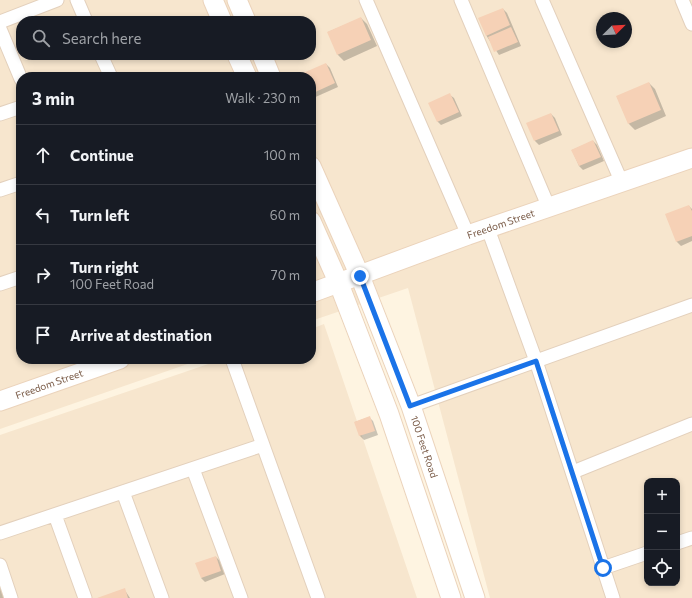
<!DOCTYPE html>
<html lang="en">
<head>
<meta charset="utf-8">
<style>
  :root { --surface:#171b24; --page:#20242c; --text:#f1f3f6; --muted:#9ea1a6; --line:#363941 }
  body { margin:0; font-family:Commissioner,sans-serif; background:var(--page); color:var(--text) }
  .controls { position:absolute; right:12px; bottom:12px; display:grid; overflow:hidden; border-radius:8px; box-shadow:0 2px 6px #0003 }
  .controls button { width:36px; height:36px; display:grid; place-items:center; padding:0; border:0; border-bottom:1px solid var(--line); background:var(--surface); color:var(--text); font:20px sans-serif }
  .compass { position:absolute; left:596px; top:12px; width:36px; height:36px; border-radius:50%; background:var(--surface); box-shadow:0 2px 6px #0003; rotate:66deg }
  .stop { position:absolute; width:12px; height:12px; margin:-9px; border:3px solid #1a73e8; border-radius:50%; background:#fff }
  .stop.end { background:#1a73e8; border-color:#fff; box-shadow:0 1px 4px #0008 }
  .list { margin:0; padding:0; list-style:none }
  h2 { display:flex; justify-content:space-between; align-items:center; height:52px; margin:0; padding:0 16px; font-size:17px }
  h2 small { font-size:13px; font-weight:400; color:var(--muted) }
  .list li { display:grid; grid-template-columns:26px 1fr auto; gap:12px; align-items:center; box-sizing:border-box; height:60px; padding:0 16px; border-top:1px solid var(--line) }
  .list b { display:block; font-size:15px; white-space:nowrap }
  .list p { margin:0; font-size:13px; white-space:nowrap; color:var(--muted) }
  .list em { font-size:13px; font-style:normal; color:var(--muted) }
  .icon { flex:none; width:22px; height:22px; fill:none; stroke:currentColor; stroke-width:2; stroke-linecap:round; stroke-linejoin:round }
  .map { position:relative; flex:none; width:692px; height:598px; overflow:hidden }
  .search { position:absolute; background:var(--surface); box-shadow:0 2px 6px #0003; left:16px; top:16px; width:300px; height:44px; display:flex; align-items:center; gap:10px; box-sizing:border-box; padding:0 14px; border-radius:16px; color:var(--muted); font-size:15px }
  .panel { position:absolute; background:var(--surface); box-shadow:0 2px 6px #0003; left:16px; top:72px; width:300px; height:292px; border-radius:16px }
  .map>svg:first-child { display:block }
  .residential { fill:#f7e6ce; fill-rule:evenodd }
  .shadow { fill:#0003 }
  .building { fill:#f6d1b6 }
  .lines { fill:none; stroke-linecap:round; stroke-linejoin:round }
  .street-casing { stroke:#e3d0bc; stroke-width:15 }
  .secondary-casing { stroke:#ebd3bb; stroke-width:21 }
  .street { stroke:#fff; stroke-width:13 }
  .secondary { stroke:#fff; stroke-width:19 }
  .route { stroke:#1a73e8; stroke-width:5 }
  .labels { text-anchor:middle; stroke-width:3; stroke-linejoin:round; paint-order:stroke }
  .street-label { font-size:10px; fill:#785945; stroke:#fff7e9 }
</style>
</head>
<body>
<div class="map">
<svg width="692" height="598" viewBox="0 0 692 598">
  <rect width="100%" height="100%" fill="#fef4e1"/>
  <!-- residential -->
  <path class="residential" d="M0,0h692v598h-202l-82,-310 -97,33v-244h-290v282h181l-202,70zM602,18h24v24h-24zM21,21h290v34h-290zM647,481h30v102h-30z
    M324,324l93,274h-417v-163l223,-76h88v-30z"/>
  <!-- shadow -->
  <path class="shadow" d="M503,9l4,4 14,33 -22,9 -13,-20z
    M361,18l6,6 10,22 -33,15 -6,-6 -10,-23z
    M326,64l4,4 8,19 -27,12v-22h-15z
    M649,83l6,6 11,27 -31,14 -6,-6 -12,-27z
    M450,95l4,3 8,18 -21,9 -4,-4z
    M551,114l4,4 7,17 -23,10 -4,-4 -7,-17z
    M593,141l4,4 7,16 -21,9 -4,-4 -7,-16z
    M689,206l3,3v32l-11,5 -4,-4 -11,-27z
    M369,417l4,4 5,14 -14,5 -4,-4 -5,-14z
    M216,557l4,4 5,13 -20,8 -4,-4z
    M0,581l7,17h-7z
    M124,589l6,9h-29z"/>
  <!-- building -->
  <path class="building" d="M503,8l7,17 -24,11 -8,-18z
    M361,17l10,23 -34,15 -10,-23z
    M511,27l7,15 -24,10 -6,-15z
    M326,63l9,20 -24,11v-17h-17z
    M649,82l12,28 -33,14 -12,-28z
    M450,93l9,19 -22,10 -9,-19z
    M551,113l8,18 -25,10 -8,-18z
    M593,140l8,17 -22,9 -8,-16z
    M689,205l3,6v25l-16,6 -11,-28z
    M370,416l5,15 -16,5 -5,-14z
    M216,556l5,15 -20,7 -6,-15z
    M125,588l3,10h-31z"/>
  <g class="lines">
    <defs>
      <path id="street" d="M77,0l9,21
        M366,0l102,235
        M461,0l88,208
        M542,0l80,183
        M682,0l10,24
        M0,22l57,-22
        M0,29l21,50
        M101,55l10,22
        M0,114l21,-7
        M0,190l21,-7
        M488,229l48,132 77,237
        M0,284l21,-7
        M232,359l86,239
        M411,406l281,-101
        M193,469l48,129
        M573,472l119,-48
        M123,492l39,106
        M55,515l30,83
        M0,533l263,-88
        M677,543l15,-5
        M0,565l11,33
        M603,568l44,-15"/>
      <g id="secondary">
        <path d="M213,0l9,21"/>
        <path d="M237,0l9,21"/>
        <path d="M237,55l10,22"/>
        <path d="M262,55l9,22"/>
        <path id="s1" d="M311,166l49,110 51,130 64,192"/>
        <path d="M311,221l28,63 50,130 62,184"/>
        <path id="s2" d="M311,293l157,-58 224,-77"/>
        <path id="s3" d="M0,401l120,-42"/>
      </g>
    </defs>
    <!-- street casing -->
    <use href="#street" class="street-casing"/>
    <!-- secondary casing -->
    <use href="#secondary" class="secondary-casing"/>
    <!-- street -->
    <use href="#street" class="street"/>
    <!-- secondary -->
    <use href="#secondary" class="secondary"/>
  </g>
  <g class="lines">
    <!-- route -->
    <path class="route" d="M360,276l50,130 126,-45 67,207"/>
  </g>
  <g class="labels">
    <!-- street labels -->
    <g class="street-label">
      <text dy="4" stroke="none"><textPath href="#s2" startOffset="202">Freedom Street</textPath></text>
      <text dy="4" stroke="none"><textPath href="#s3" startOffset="52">Freedom Street</textPath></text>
      <text dy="4" stroke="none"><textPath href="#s1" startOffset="303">100 Feet Road</textPath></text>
    </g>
  </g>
</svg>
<div class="controls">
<button>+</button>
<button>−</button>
<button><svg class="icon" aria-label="locate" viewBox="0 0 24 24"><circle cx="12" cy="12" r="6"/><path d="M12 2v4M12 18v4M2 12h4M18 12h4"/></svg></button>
</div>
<svg class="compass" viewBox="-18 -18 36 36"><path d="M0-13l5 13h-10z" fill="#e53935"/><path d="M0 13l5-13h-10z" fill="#9ea1a6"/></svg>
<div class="stop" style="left:603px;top:568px"></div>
<div class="stop end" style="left:360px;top:276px"></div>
<div class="search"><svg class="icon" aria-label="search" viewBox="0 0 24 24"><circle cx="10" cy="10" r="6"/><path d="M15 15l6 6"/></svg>Search here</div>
<section class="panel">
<h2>3 min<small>Walk · 230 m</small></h2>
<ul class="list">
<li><svg class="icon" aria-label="ahead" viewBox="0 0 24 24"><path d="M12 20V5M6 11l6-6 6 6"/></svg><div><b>Continue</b></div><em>100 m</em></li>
<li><svg class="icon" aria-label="left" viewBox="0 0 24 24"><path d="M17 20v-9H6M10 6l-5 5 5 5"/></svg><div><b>Turn left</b></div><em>60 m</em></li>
<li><svg class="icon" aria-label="right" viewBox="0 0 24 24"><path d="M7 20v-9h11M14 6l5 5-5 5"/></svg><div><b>Turn right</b><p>100 Feet Road</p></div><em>70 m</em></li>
<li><svg class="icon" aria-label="arrive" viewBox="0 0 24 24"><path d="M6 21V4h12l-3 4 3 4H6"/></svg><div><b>Arrive at destination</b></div></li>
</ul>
</section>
</div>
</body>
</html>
